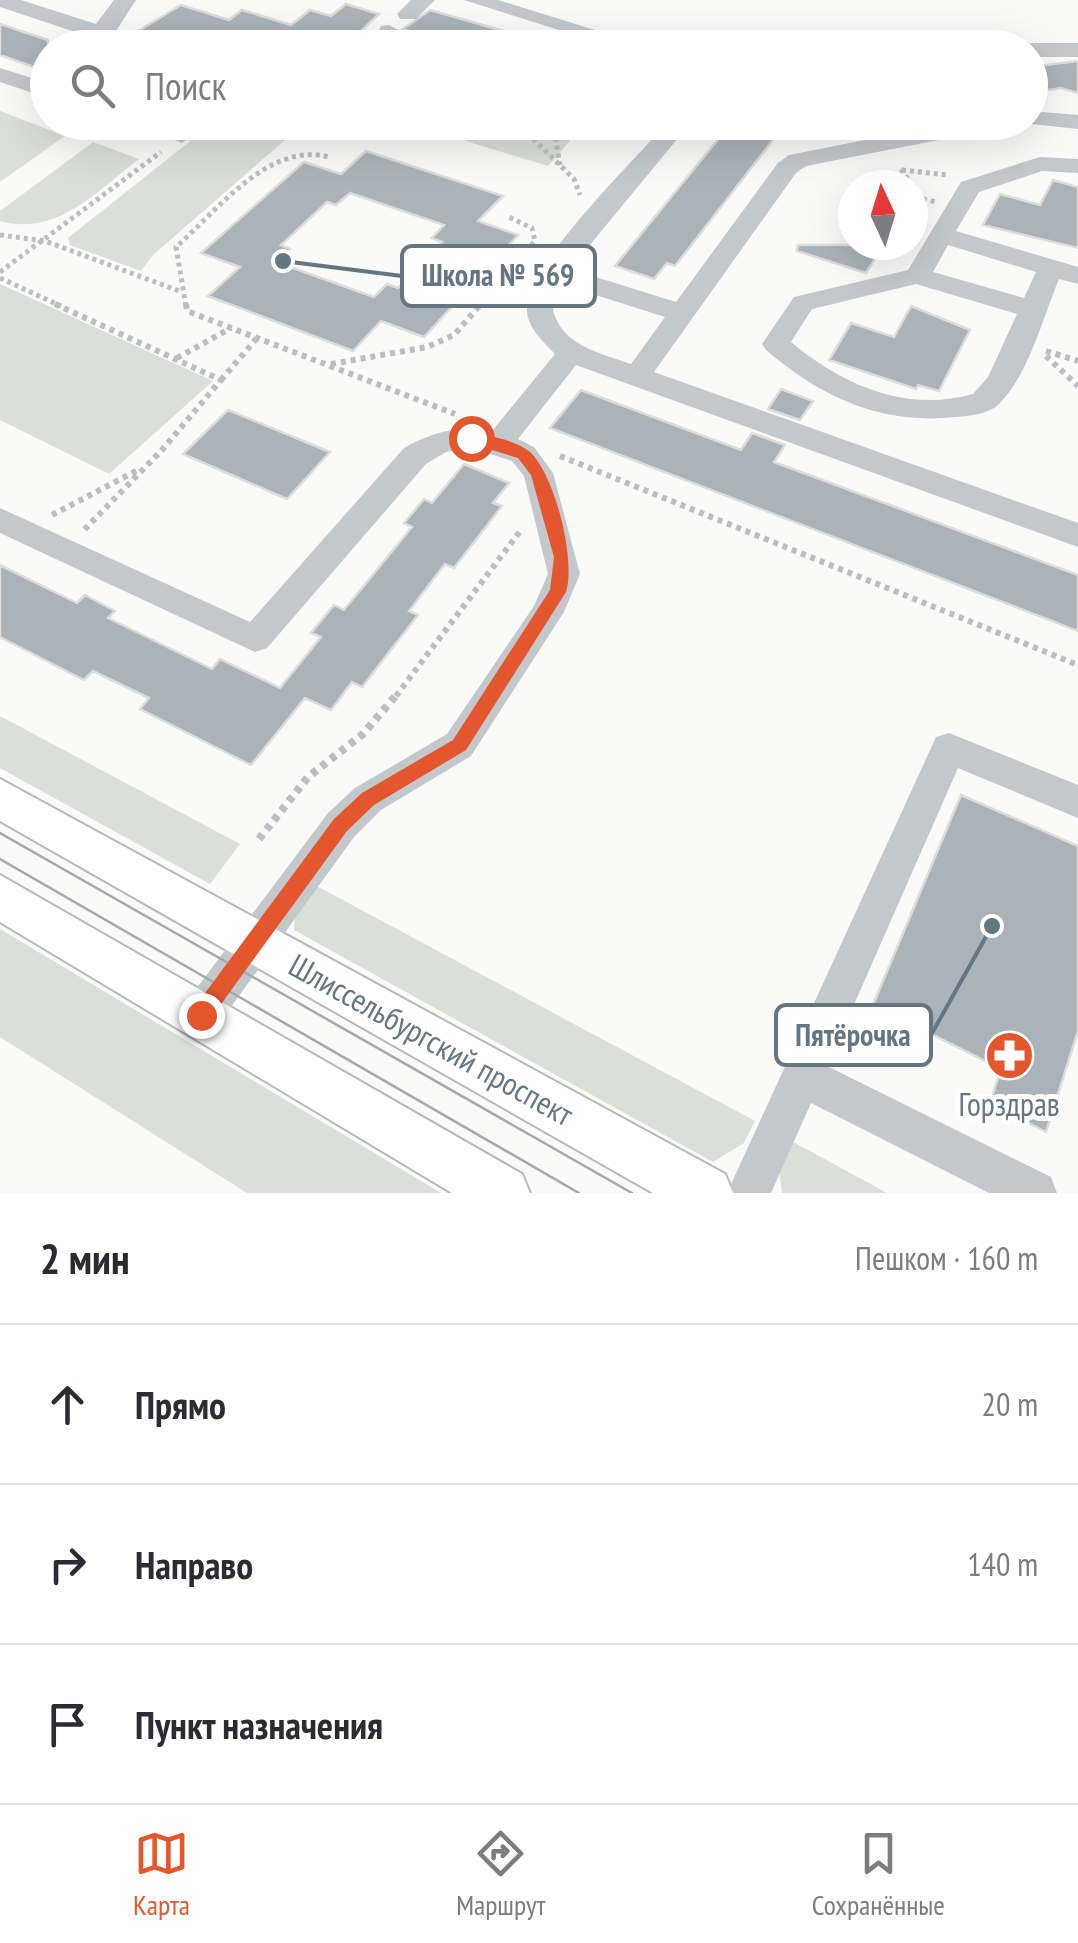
<!DOCTYPE html>
<html lang="ru">
<head>
<meta charset="utf-8">
<style>
  :root { --surface:#fff; --page:#f2f2f3; --text:#2b2b33; --muted:#7c7c81; --line:#e1e1e2; --accent:#e4572e }
  body { margin:0; font-family:"PT Sans Narrow",sans-serif; background:var(--page); color:var(--text) }
  .compass { position:absolute; left:838px; top:170px; width:90px; height:90px; border-radius:50%; background:var(--surface); box-shadow:0 10px 40px #0002; rotate:356deg }
  .stop { position:absolute; width:30px; height:30px; margin:-22px; border:8px solid #e4572e; border-radius:50%; background:#fff }
  .stop.end { background:#e4572e; border-color:#fff; box-shadow:0 2px 10px #0008 }
  .list { margin:0; padding:0; list-style:none }
  h2 { display:flex; justify-content:space-between; align-items:center; height:130px; margin:0; padding:0 40px; font-size:42px }
  h2 small { font-size:32px; font-weight:400; color:var(--muted) }
  .list li { display:grid; grid-template-columns:65px 1fr auto; gap:30px; align-items:center; box-sizing:border-box; height:160px; padding:0 40px; border-top:2px solid var(--line) }
  .list b { display:block; font-size:38px; white-space:nowrap }
  .list em { font-size:32px; font-style:normal; color:var(--muted) }
  .icon { flex:none; width:55px; height:55px; fill:none; stroke:currentColor; stroke-width:2; stroke-linecap:round; stroke-linejoin:round }
  .map { position:relative; flex:none; width:1078px; height:1193px; overflow:hidden }
  .search { position:absolute; background:var(--surface); box-shadow:0 10px 40px #0002; left:30px; right:30px; top:30px; height:110px; display:flex; align-items:center; gap:25px; box-sizing:border-box; padding:0 35px; border-radius:55px; color:var(--muted); font-size:38px }
  .sheet { height:610px; background:var(--surface) }
  nav { display:flex; justify-content:space-around; align-items:center; box-sizing:border-box; height:140px; border-top:2px solid var(--line); background:var(--surface); font-size:28px; color:var(--muted) }
  nav a { display:grid; justify-items:center; gap:5px }
  nav .on { color:var(--accent) }
  .map>svg:first-child { display:block }
  .green { fill:#dadfd7 }
  .building { fill:#aab3b9; stroke:#dcdcda; stroke-width:2.5; fill-rule:evenodd }
  .lines { fill:none; stroke-linecap:round; stroke-linejoin:round }
  .minor-tunnel { stroke:#d5d9db; stroke-width:24; stroke-dasharray:24 12; stroke-linecap:butt }
  .major-casing { stroke:#b5babe; stroke-width:4 }
  .path-far2 { stroke:#bbbfc2; stroke-width:5; stroke-dasharray:4 4; stroke-linecap:butt }
  .path-far1 { stroke:#bbbfc2; stroke-width:6; stroke-dasharray:5 5; stroke-linecap:butt }
  .path { stroke:#bbbfc2; stroke-width:8; stroke-dasharray:6 6; stroke-linecap:butt }
  .minor { fill:#c3c8cc; fill-rule:evenodd }
  .major { fill:#fff; fill-rule:evenodd }
  .tram { stroke:#a2aab0; stroke-width:2.5 }
  .route { fill:#e4572e }
  .labels { text-anchor:middle; stroke-width:10; stroke-linejoin:round; paint-order:stroke }
  .near-street-label { font-size:32px; fill:#657683; stroke:#fff }
  .near-poi-label { font-size:32px; fill:#657683; stroke:#fff }
  .leader { fill:none; stroke:#657683; stroke-width:4 }
  .callout-dot { fill:#657683; stroke:#fff; stroke-width:4 }
  .callout { fill:#fff; stroke:#657683; stroke-width:4 }
  .callout-label { font-size:30px; text-anchor:middle; font-weight:bold; fill:#657683 }
</style>
</head>
<body>
<div class="map">
<svg width="1078" height="1193" viewBox="0 0 1078 1193">
  <rect width="100%" height="100%" fill="#fafaf8"/>
  <!-- green -->
  <path class="green" d="M0,111l65,25 -65,46z
    M213,123h28l44,17 -132,115 -12,16 -71,-26 -2,-7z
    M484,123h42l48,13 -26,30 -82,-25z
    M93,142l46,17c-42,32 -82,78 -139,62v-10z
    M0,284l213,97 -104,93 -109,-54z
    M0,716l240,128 -30,40 -210,-116z
    M313,884l442,237 -11,22 -31,19 -419,-232 1,-20z
    M0,929l441,264h-194l-247,-156z
    M786,1138l101,55h-105l-4,-34z"/>
  <!-- building -->
  <path class="building" d="M346,4l33,10 -36,34h-129l-26,-8 -2,8h-25l-28,-14 48,-29 48,15 13,-10 49,15 19,-15 21,6z
    M430,10l105,30 -1,8h-68l-63,-19z
    M0,24l48,16v32l-48,-17z
    M1078,61v32l-17,-5 -31,5v-26z
    M740,122h47l-112,144 -8,-3 -13,16 -39,-13 109,-134 7,2z
    M366,151l137,45 -25,25 40,14 -94,102 -43,-16 -28,30 -145,-55 32,-29 -39,-14 103,-91 37,12zM350,193l94,32 -12,13 10,4 -44,46 -11,-4 -13,13 -98,-35 14,-13 -9,-4 46,-43 9,3z
    M1053,180l25,7v61l-95,-23 17,-31 40,11z
    M798,245h86l-18,28 -69,-22z
    M911,306l59,24 -31,61 -21,-6 -2,4 -87,-29 22,-37 43,14z
    M781,389l32,12 -13,19 -32,-11z
    M581,390l160,60 11,-17 33,12 -11,17 304,113v56l-528,-203z
    M228,410l102,42 -43,47 -104,-45z
    M464,464l45,19 -16,20 9,3 -48,62 -9,-4 -36,47 9,4 -56,72 -10,-5 -21,28 -26,-12 -54,67 -111,-56 9,-11 -56,-27 -9,9 -84,-43v-72l77,38 8,-8 30,16 -7,7 104,51 8,-10 60,29 41,-51 -10,-4 23,-28 10,5 68,-83 -8,-4 20,-24 8,4z
    M961,795l117,51v185l-32,101 -56,-29 11,-34 -128,-64z"/>
  <g class="lines">
    <!-- minor-tunnel -->
    <path class="minor-tunnel" d="M806,122l7,9"/>
    <defs>
      <path id="major" d="M0,779l725,395 8,19h-80l-653,-372z
        M0,875l522,299 8,19h-78l-452,-271z"/>
    </defs>
    <!-- major casing -->
    <use href="#major" class="major-casing"/>
    <!-- path-far2 -->
    <path class="path-far2" d="M374,122h27
      M516,122l58,57 6,16
      M553,122l7,43
      M901,169l11,16
      M902,170l45,5
      M913,187l7,11 16,4
      M0,235l45,6 137,51
      M0,272l161,-120
      M0,278l61,28
      M186,306l-10,-59c42,-37 93,-106 153,-90
      M479,306l56,-65 -3,-13 -25,-12"/>
    <!-- path-far1 -->
    <path class="path-far1" d="M55,304l166,76 -59,70 -80,82
      M186,304l1,7 268,103
      M1046,351l32,10
      M1046,356l32,30
      M177,358l54,-30
      M331,364l96,-17 27,-12 27,-31
      M221,380l36,-42
      M560,456l518,209
      M52,515l86,-45
      M396,696l125,-166"/>
    <!-- path -->
    <path class="path" d="M259,839l49,-62 55,-43 35,-41"/>
    <!-- minor -->
    <path class="minor" d="M0,0h21l75,24 18,-24h22l-20,31 41,17h-34l-123,-41z
      M411,0h24l-19,19h-16l-3,-5z
      M464,0h34l155,48h-37z
      M389,25l11,6 -9,17h-22l12,-22z
      M1030,43h48v14h-48v-9h-9z
      M0,68l48,15v15l-48,-16z
      M1030,111l48,4v14l-56,-6 8,-1z
      M130,122l49,5 6,-5h26l-29,21z
      M628,122h37l18,10 -113,137 106,33 102,-139 11,-8 167,-33h50l-11,7 -189,37 -10,7 -142,199 424,151v24l-502,-182 -58,74 16,8 19,26 27,101 -16,38 -93,144 -90,54 -27,27 -139,192 -14,6 -14,-6 -6,-14 6,-14 141,-188 27,-25 92,-54 87,-128 14,-32 -24,-98 -12,-15 -41,-13 -25,4 -20,12 -159,184 -12,4 -255,-119v-25l250,114 154,-174c29,-16 55,-23 88,-17l63,-77c-11,-11 -29,-28 -28,-45 2,-46 97,-138 129,-174zM561,284l104,33 -34,47c-31,-11 -69,-18 -78,-54z
      M1040,157l38,2v14l-36,-2 -63,21 -23,39 122,36v17l-19,-5c-16,38 -30,95 -60,125 -10,10 -29,12 -43,13 -74,8 -134,-19 -190,-67l-4,-6 32,-47 114,-27 53,-88zM948,245l88,27 -12,26 -91,-26zM916,284l101,30 -29,63 -15,17c-68,19 -130,-9 -182,-52l21,-33z
      M949,733l129,52v33l-120,-50 -131,298 224,111 6,16h-68l-178,-90 -40,90h-44l204,-445 5,-11z"/>
    <!-- major -->
    <use href="#major" class="major"/>
    <!-- tram -->
    <path class="tram" d="M0,833l632,360
      M0,859l579,334"/>
  </g>
  <!-- route -->
  <path class="route" d="M471,433c19,3 43,6 59,19 25,23 46,108 36,140l-100,158 -92,55 -27,26 -139,191h-14v-14l140,-189 28,-26 91,-53 97,-150 4,-33 -23,-82 -13,-17 -52,-16v-7z"/>
  <!-- icons -->
  <defs>
    <symbol id="pharmacy-disc" viewBox="-11 -11 22 22"><circle r="9.5" fill="#e4572e" stroke="#fff"/><path d="M-2-6h4v4h4v4h-4v4h-4v-4h-4v-4h4Z" fill="#fff"/></symbol>
  </defs>
  <g fill-rule="evenodd">
    <use href="#pharmacy-disc" x="982" y="1028" width="55" height="55"/>
  </g>
  <g class="labels">
    <!-- near-street labels -->
    <g class="near-street-label">
      <text transform="translate(431 1040) rotate(29)" y="11">Шлиссельбургский проспект</text>
    </g>
    <!-- near-poi labels -->
    <g class="near-poi-label">
      <text x="1009" y="1116">Горздрав</text>
    </g>
  </g>
  <!-- callouts -->
  <path class="leader" d="M283 261L402 276M992 926L931 1035"/>
  <g class="callout-dot">
    <circle cx="283" cy="261" r="10"/>
    <circle cx="992" cy="926" r="10"/>
  </g>
  <g class="callout">
    <rect x="402" y="246" width="193" height="60" rx="10"/>
    <rect x="776" y="1005" width="155" height="60" rx="10"/>
  </g>
  <g class="callout-label">
    <text x="498" y="286">Школа № 569</text>
    <text x="853" y="1046">Пятёрочка</text>
  </g>
</svg>
<svg class="compass" viewBox="-18 -18 36 36"><path d="M0-13l5 13h-10z" fill="#e53935"/><path d="M0 13l5-13h-10z" fill="#7c7c81"/></svg>
<div class="stop" style="left:471px;top:438px"></div>
<div class="stop end" style="left:201px;top:1015px"></div>
<div class="search"><svg class="icon" aria-label="search" viewBox="0 0 24 24"><circle cx="10" cy="10" r="6"/><path d="M15 15l6 6"/></svg>Поиск</div>
</div>
<section class="sheet">
<h2>2 мин<small>Пешком · 160 m</small></h2>
<ul class="list">
<li><svg class="icon" aria-label="ahead" viewBox="0 0 24 24"><path d="M12 20V5M6 11l6-6 6 6"/></svg><div><b>Прямо</b></div><em>20 m</em></li>
<li><svg class="icon" aria-label="right" viewBox="0 0 24 24"><path d="M7 20v-9h11M14 6l5 5-5 5"/></svg><div><b>Направо</b></div><em>140 m</em></li>
<li><svg class="icon" aria-label="arrive" viewBox="0 0 24 24"><path d="M6 21V4h12l-3 4 3 4H6"/></svg><div><b>Пункт назначения</b></div></li>
</ul>
</section>
<nav>
<a class="on"><svg class="icon" aria-label="map" viewBox="0 0 24 24"><path d="M3 6l6-2 6 2 6-2v14l-6 2-6-2-6 2zM9 4v14M15 6v14"/></svg>Карта</a>
<a><svg class="icon" aria-label="directions" viewBox="0 0 24 24"><path d="M12 3l9 9-9 9-9-9zM9 14v-3h6M13 9l2 2-2 2"/></svg>Маршрут</a>
<a><svg class="icon" aria-label="saved" viewBox="0 0 24 24"><path d="M7 4h10v16l-5-4-5 4z"/></svg>Сохранённые</a>
</nav>
</body>
</html>
